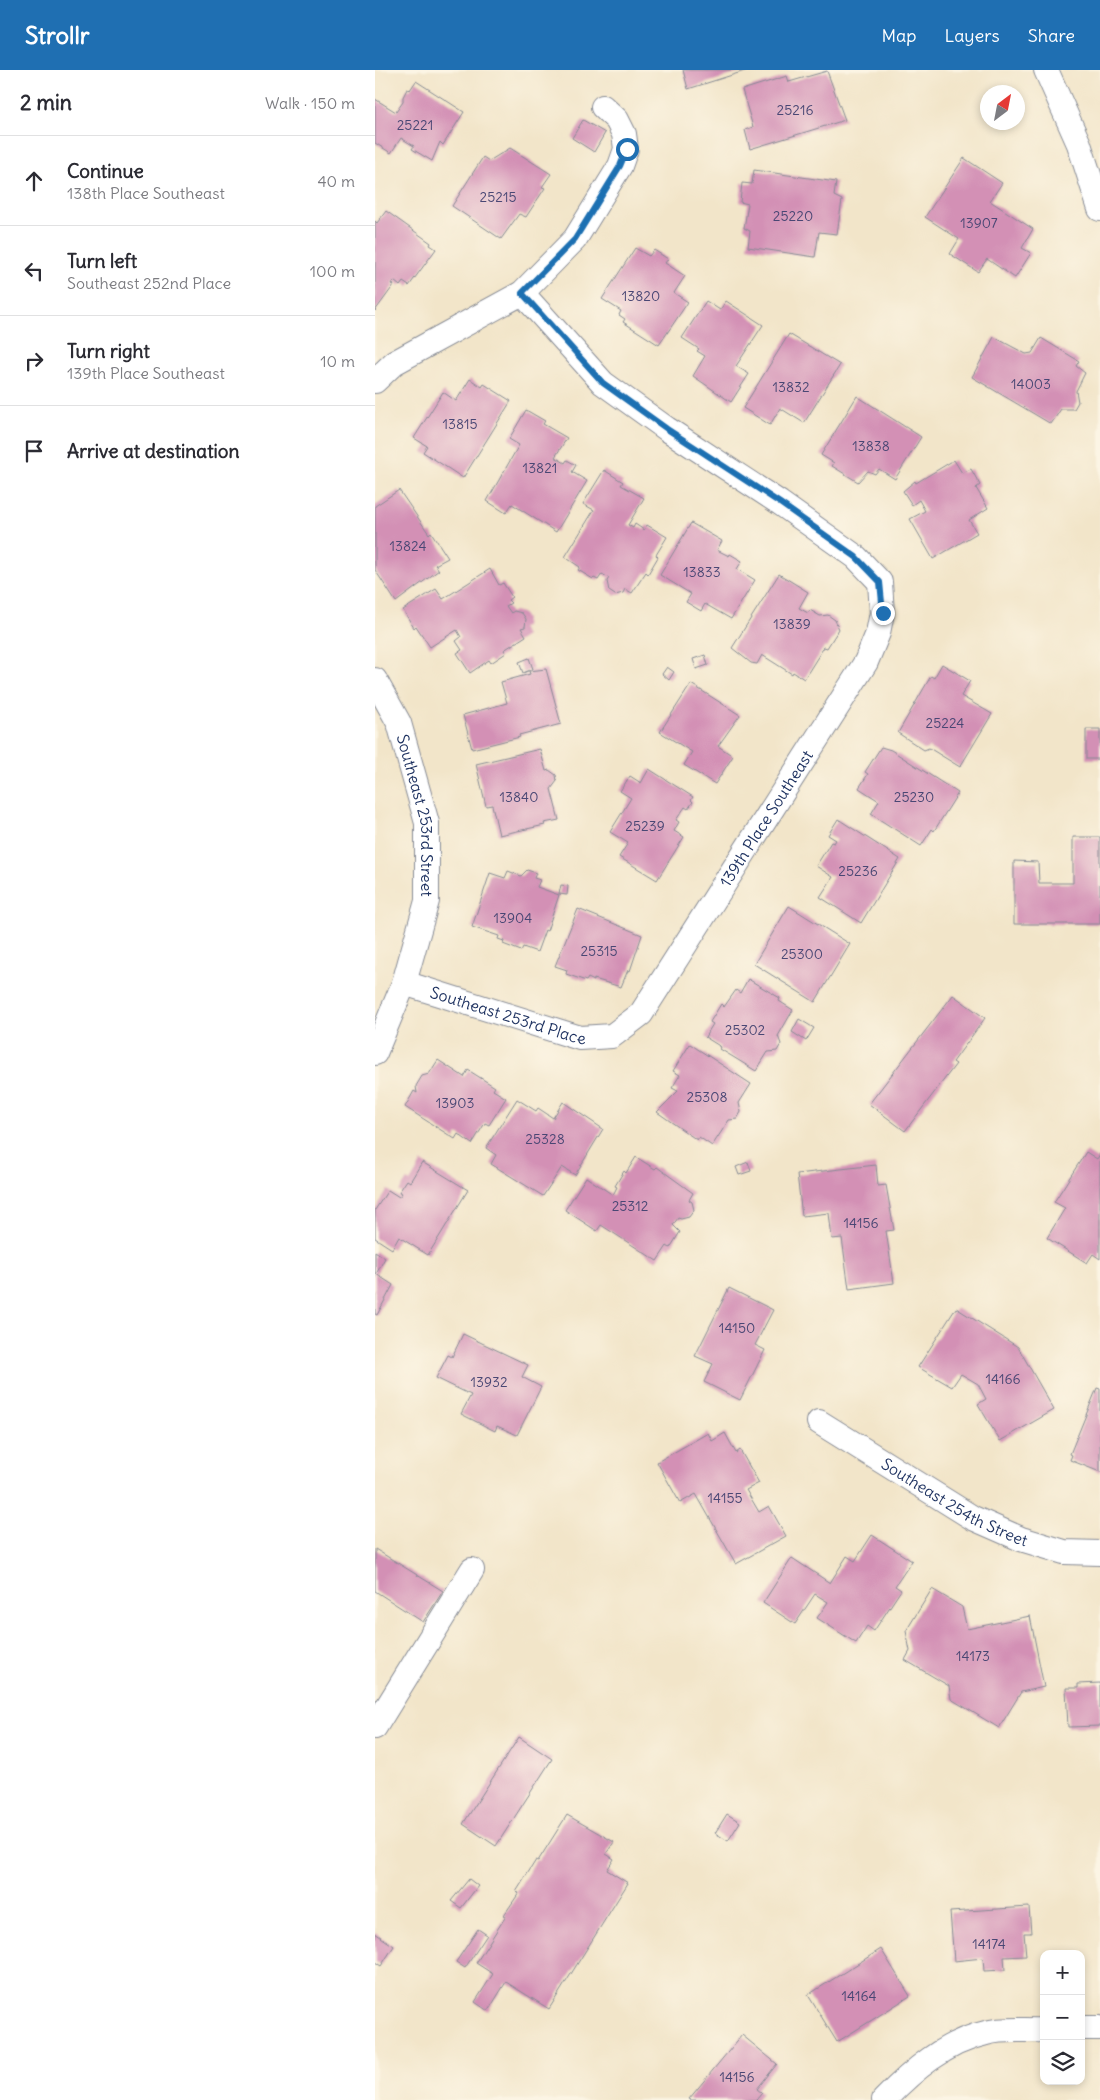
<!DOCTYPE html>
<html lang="en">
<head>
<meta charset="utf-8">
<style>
  :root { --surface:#fff; --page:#f2f2f3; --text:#2b2b33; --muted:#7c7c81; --line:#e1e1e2; --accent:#1f6fb2 }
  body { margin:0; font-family:Delius,sans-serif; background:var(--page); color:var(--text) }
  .controls { position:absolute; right:15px; bottom:15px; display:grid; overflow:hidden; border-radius:10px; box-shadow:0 2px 8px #0003 }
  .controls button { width:45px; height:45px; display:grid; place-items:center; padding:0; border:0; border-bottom:1px solid var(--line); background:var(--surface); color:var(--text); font:25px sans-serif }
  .compass { position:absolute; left:605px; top:15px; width:45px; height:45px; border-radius:50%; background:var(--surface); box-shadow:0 2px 8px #0003; rotate:32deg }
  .stop { position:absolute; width:15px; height:15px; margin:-11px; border:4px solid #1f6fb2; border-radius:50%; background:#fff }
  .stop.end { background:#1f6fb2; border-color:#fff; box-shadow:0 1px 5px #0008 }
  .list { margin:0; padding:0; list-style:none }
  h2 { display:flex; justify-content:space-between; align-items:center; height:65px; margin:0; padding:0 20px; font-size:21px }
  h2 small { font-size:16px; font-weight:400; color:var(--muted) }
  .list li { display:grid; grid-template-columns:32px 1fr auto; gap:15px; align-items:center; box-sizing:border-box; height:90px; padding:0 20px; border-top:1px solid var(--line) }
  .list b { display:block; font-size:19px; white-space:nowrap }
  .list p { margin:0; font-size:16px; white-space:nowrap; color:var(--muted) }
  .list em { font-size:16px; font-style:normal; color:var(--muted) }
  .icon { flex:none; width:28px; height:28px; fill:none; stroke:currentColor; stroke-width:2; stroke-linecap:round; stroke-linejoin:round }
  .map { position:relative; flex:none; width:725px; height:2030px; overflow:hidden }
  header { display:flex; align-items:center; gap:30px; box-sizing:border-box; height:70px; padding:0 25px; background:var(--accent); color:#fff }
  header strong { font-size:24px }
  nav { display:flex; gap:28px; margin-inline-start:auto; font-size:18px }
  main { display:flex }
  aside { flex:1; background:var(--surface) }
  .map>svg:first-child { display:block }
  .building { fill:#d390b5 }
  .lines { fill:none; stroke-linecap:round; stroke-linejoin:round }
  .street-casing { stroke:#868a94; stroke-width:26 }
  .street { stroke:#fff; stroke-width:24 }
  .route { stroke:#1f6fb2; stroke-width:6 }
  .labels { text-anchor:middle; stroke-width:4; stroke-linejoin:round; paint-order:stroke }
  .number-label { font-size:14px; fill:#494774 }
  .street-label { font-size:16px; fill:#1b2f5e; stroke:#fcf5e5 }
</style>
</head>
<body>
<header>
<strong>Strollr</strong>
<nav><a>Map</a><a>Layers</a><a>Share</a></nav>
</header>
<main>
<aside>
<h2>2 min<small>Walk · 150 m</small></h2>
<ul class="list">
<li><svg class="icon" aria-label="ahead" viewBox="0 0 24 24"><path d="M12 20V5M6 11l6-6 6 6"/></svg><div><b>Continue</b><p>138th Place Southeast</p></div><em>40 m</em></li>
<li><svg class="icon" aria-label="left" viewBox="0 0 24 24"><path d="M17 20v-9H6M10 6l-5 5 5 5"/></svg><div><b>Turn left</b><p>Southeast 252nd Place</p></div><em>100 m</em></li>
<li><svg class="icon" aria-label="right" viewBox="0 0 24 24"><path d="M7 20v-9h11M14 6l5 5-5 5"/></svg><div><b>Turn right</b><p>139th Place Southeast</p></div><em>10 m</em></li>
<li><svg class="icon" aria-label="arrive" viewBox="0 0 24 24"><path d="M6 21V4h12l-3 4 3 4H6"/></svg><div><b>Arrive at destination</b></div></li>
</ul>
</aside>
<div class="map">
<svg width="725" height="2030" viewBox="0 0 725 2030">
  <rect width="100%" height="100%" fill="#fcf5e5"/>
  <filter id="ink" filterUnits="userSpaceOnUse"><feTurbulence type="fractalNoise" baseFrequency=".02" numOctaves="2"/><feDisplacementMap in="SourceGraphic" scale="10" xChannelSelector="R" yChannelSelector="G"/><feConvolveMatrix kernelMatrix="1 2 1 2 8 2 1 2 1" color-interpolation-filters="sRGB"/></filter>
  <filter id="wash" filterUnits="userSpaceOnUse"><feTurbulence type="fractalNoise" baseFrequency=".0096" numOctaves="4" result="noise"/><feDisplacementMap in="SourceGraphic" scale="20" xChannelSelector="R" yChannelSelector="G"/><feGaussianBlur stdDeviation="1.12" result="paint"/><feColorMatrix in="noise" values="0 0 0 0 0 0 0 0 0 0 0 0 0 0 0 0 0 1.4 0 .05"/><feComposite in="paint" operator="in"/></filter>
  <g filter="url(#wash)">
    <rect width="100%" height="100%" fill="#f2e5c9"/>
    <g id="blocks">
      <!-- building -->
      <path class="building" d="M308,0h65l-60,19z
        M452,1l18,49 -95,29 -5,-19 8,-3 -11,-37 45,-14 2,6z
        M41,11l48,31 -21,33 -3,-3 -8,19 -20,-12 2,-3 -13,-8 -10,15 -16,-10v-44l21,13 7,-10v-5l4,-8 3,1z
        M208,50l22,13 -11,19 -22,-14z
        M135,78l41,26 -9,13 3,1 -19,29 -7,-3 -18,25 -49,-33 31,-49 6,4z
        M589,88l38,25 -12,18 43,28 -11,19 9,5 -16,25 -28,-19 -9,13 -28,-18 9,-15 -34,-22z
        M379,100l82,12 -2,14 8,4 -5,34 -18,-2 -4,25 -67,-10 2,-16 -6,-3 4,-24 -8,-2 2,-19 10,1z
        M11,141l45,32 -1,2 6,4 -27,37 -6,-4 -3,4 -6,-5 -2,3 2,1 -19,26v-90l2,2z
        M260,178l14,8 5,-6 14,9 -3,4 20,13 -11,17 14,9 -29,43 -36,-23 2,-3 -6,-4 2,-4 -19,-12z
        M331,231l14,9 6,-9 37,24 -27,41 13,8 -18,28 -38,-26 12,-20 -8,-5 2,-2 -17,-11z
        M414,264l51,31 -36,58 -24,-15 -10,17 -27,-17z
        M619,267l32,17 6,-1 9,-15 38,23 -3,5 9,7 -9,18 2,11 -4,7h-13l-10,15 -79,-47z
        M95,309l12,8 2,-3 27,17 -48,77 -40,-26 4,-6 -13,-8 29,-46 13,9z
        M482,326l64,41 -26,42 -16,-10 -4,5 -7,-3 -10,11 -26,-16 2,-3 -13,-8z
        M151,340l19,11 -2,3 24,14 -12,19 10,6 2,-3 9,5 -4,7 15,9 -31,51 -44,-28 -6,9 -19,-12 32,-56 -10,-6z
        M579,390l8,13 9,-4 9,16 -4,3 12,20 -19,12 8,13 -44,26 -23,-40 15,-8 -6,-11 -7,5 -9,-14 12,-10 1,2z
        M229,400l19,12 -2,3 23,13 -16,27 5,3 2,-4 9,6 3,-5 20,12 -11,18 2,2 -10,17 -2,-2 -14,21 -7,-4 -2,4 -8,2 -6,-4 -2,-10 2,-3 -7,-4 -4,6 -4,-2 -1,1 -15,-9 2,-3 -15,-10 29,-47 -11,-6z
        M24,420l30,44 2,-2 17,26 -13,7 4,5 -43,32 -21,-32v-64z
        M316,453l31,18 -5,9 12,6 1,-2 12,7 -5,8 18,11 -24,39 -26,-15 -4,7 -15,-9 5,-8 -31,-19z
        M115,499l9,16 4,-2 9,14 -4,3 3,3 -5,3 5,7 3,-2 8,2 4,6 -1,8 -4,1 5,8 -22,14 2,3 -15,10 -2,-3 -19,13 -13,-20 5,-3 -6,-9 5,-4 -4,-7 -27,17 -14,-21 -2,2 -11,-18 33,-21 7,10z
        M404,504l29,18 -9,16 9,5 2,-3 10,6 8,-1 7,5 4,9 -12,19 -3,-1 -20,32 -11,-7 -1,2 -30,-19 -5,9 -6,-1 -19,-15z
        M330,585l3,10 -12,4 -3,-10z
        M154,588l4,11 -10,4 -4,-11z
        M567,594l28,17 -9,15 31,18 -32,53 -31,-19 -5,2 -26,-17 33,-57 3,2z
        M292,597l7,5 -5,8 -7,-6z
        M171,599l15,55 -42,11 1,2 -48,12 -9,-34 44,-12 -6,-21 29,-8 -1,-3z
        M316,614l49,31 -22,31 15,10 -18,28 -31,-19 8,-13 -32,-20z
        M711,659h14v30h-14z
        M506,677l10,3 67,43 -24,38 -2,-2 -11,17 -50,-32 8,-13 -20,-13 9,-14 -3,-2z
        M165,679l6,22 3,-1 7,5 1,6 -6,8 8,31 -15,3 1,2 -46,10 -7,-30 -6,1 -10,-42z
        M274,699l44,28 -2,3 2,2 -5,7 -3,-2 -9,13 3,2 -5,9 10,6 -27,43 -38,-23 9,-14 -18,-11 21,-34 -11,-7 10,-15 11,7z
        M463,749l62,40 -39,64 -41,-26 13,-20 -17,-11 15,-24 3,1 2,-3 -8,-5z
        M698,767h27v87h-86v-63l24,1 1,21h34z
        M152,800l9,3 -2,5 6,2 -3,7 22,8 -12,36 -2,-1 -8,22 -14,-5 -2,4 -18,-7 1,-3 -6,-2 1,-3 -27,-9 18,-54 15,5 3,-7 13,5z
        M186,815l7,1 -1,9 -8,-1z
        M414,836l61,38 -35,58 -61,-38z
        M203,839l64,26 -12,36 -2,-1 -7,17 -27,-8v2l-6,-3 -2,3 -20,-7 1,-4 -12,-4z
        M373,909l32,19 -1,3 14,9 -15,26 3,8 -4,7 -9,1 -12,19 -36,-22 1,-2 -16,-10 8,-13 -3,-2 11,-18 3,3 12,-17 4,3z
        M578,925l32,23 -32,44 3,2 -51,67 -36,-27z
        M424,949l15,9 -8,13 -14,-9z
        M315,974l61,40 -12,19 2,9 -4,7 -8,1 -17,26 -13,-9 -2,3 -40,-28 21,-21 -6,-3 8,-13 -7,-4z
        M63,990l26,17 4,-7 27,17 -2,3 13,8 -17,27 -4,-2 -13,21 -14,-10 -3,5 -50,-32 9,-16 3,2 -1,-7 6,-10 7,-2z
        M142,1029l19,12 2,-3 15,10 10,-16 40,27 -28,46 -13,-8 -19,29 -52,-32 5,-9 -10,-7z
        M711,1082l11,7 3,-5v105l-7,-5 -6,9 -40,-25 18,-30 -11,-6z
        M261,1087l19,12 2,-2 36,26 -4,7 3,2 2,8 -5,7 -8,2 -3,-1 -5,7 7,7 -10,16 -3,-2 -10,15 -56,-36 -4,6 -32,-21 21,-33 27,18 4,-8 -2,-1 9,-15 2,2z
        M47,1092l46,28 -40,65 -29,-18 -7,12 -17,-11v-28l13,-20 11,7 3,-4 -3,-1 8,-12 3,2z
        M373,1092l3,9 -12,4 -3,-8z
        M501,1095l2,21 8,-1 8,45 -8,1 8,52 -45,6 -7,-51 -10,1 -3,-26 -27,3 -5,-42z
        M0,1181l10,7 -9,16 17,11 -16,30 -2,-1z
        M354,1218l44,22 -18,35 10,5 -25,50 -36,-18 9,-18 -18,-8z
        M581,1238l62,39 36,63 -54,31 -22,-37 8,-5 -8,-15 -17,-10 -9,13 -34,-20z
        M88,1264l65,31 -6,12 19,10 -24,48 -20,-9 -2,5 -34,-17 10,-19 -35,-17 12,-23 4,2z
        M722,1318l3,1v83l-30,-12 2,-5 -2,-1z
        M333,1363l4,8 13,-8 11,20 4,-3 19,33 -13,7 13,22 10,-6 17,30 -50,28 -40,-70 -16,9 -23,-41z
        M497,1465l40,26 -17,25 6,4 -27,41 -7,-5 -11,17 -39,-25 11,-16 -13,-8 -20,30 -32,-21 29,-45 38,25 17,-27 8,5z
        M0,1479l68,42 -20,31 -48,-31z
        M557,1519l30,18 5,22 63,-13 14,71 -23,5 -22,36 -48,-29 -2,-13 -44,-26 5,-9 -4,-20z
        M725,1613v43l-32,1 -2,-39h12v-4z
        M144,1667l33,22 -56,87 -33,-22z
        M352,1744l13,8 -12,19 -13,-8z
        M192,1745l47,27 -8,12 8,5 -7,11 21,13 -79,126 -43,-27 -18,29 -13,-9 18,-28 -17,-11 30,-47 -2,-1 15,-22 -3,-1 20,-32 2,1z
        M94,1809l9,7 -17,22 -10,-7z
        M654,1837l2,26h-7l2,23 -22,1 1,13 -21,1 -1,-13 -29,3 -4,-49z
        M103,1859l9,6 -22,33 -9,-6z
        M0,1863l19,13 -13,20 -6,-4z
        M506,1879l29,47 -73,46 -29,-47z
        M367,1965l35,29 -20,25 5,4 -6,7h-65l-2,-1z"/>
    </g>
  </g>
  <g filter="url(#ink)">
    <use href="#blocks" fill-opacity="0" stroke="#868a94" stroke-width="1"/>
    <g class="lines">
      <defs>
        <g id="street">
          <path d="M671,0l33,74 21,65"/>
          <path d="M0,311l19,-18 128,-70 53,-54 45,-73 6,-17 -2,-15 -7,-14 -14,-13"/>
          <path id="s1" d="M0,610l24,43 28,100v78l-23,82 -29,70"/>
          <path id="s2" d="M29,913l176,55 32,-2 29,-22 225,-352 12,-29 4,-20 -2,-31 -24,-25 -76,-54 -113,-74 -64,-46 -81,-90"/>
          <path id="s3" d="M444,1352l154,96 48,21 43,13 36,1"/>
          <path d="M0,1657l97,-157"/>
          <path d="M706,1958h19"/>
          <path d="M509,2030c28,-29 61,-58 102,-67 17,-5 39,-2 58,-3"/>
        </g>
      </defs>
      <!-- street casing -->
      <use href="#street" class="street-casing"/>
      <!-- street -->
      <use href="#street" class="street"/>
    </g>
  </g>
  <g class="lines" filter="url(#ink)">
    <!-- route -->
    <path class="route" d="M252,79l-7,17 -45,73 -53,54 81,90 64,46 113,74 76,54 24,25 3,31"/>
  </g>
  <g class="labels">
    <!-- number labels -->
    <g class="number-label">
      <text x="420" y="45">25216</text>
      <text x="40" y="60">25221</text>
      <text x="123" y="132">25215</text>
      <text x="418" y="151">25220</text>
      <text x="604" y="158">13907</text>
      <text x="266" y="231">13820</text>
      <text x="656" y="319">14003</text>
      <text x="416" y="322">13832</text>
      <text x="85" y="359">13815</text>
      <text x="496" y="381">13838</text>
      <text x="165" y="403">13821</text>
      <text x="33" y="481">13824</text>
      <text x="327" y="507">13833</text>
      <text x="417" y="559">13839</text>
      <text x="570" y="658">25224</text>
      <text x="144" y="732">13840</text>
      <text x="539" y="732">25230</text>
      <text x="270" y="761">25239</text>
      <text x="483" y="806">25236</text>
      <text x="138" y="853">13904</text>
      <text x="224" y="886">25315</text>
      <text x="427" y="889">25300</text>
      <text x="370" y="965">25302</text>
      <text x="332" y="1032">25308</text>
      <text x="80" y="1038">13903</text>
      <text x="170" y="1074">25328</text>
      <text x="255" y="1141">25312</text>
      <text x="486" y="1158">14156</text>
      <text x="362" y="1263">14150</text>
      <text x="628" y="1314">14166</text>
      <text x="114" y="1317">13932</text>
      <text x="350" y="1433">14155</text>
      <text x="598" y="1591">14173</text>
      <text x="614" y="1879">14174</text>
      <text x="484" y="1931">14164</text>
      <text x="362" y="2012">14156</text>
    </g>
    <!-- street labels -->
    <g class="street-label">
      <text dy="6" stroke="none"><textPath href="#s1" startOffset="144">Southeast 253rd Street</textPath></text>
      <text dy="6" stroke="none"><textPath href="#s2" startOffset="485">139th Place Southeast</textPath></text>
      <text dy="6" stroke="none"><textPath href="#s2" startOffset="109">Southeast 253rd Place</textPath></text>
      <text dy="6" stroke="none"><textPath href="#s3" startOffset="158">Southeast 254th Street</textPath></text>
    </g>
  </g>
</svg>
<div class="controls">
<button>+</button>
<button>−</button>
<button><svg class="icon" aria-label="layers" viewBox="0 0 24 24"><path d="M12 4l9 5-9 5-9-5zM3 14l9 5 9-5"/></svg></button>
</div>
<svg class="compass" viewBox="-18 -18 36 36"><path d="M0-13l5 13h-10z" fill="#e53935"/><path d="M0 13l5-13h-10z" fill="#7c7c81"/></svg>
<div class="stop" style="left:252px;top:79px"></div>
<div class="stop end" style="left:508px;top:543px"></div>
</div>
</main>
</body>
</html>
